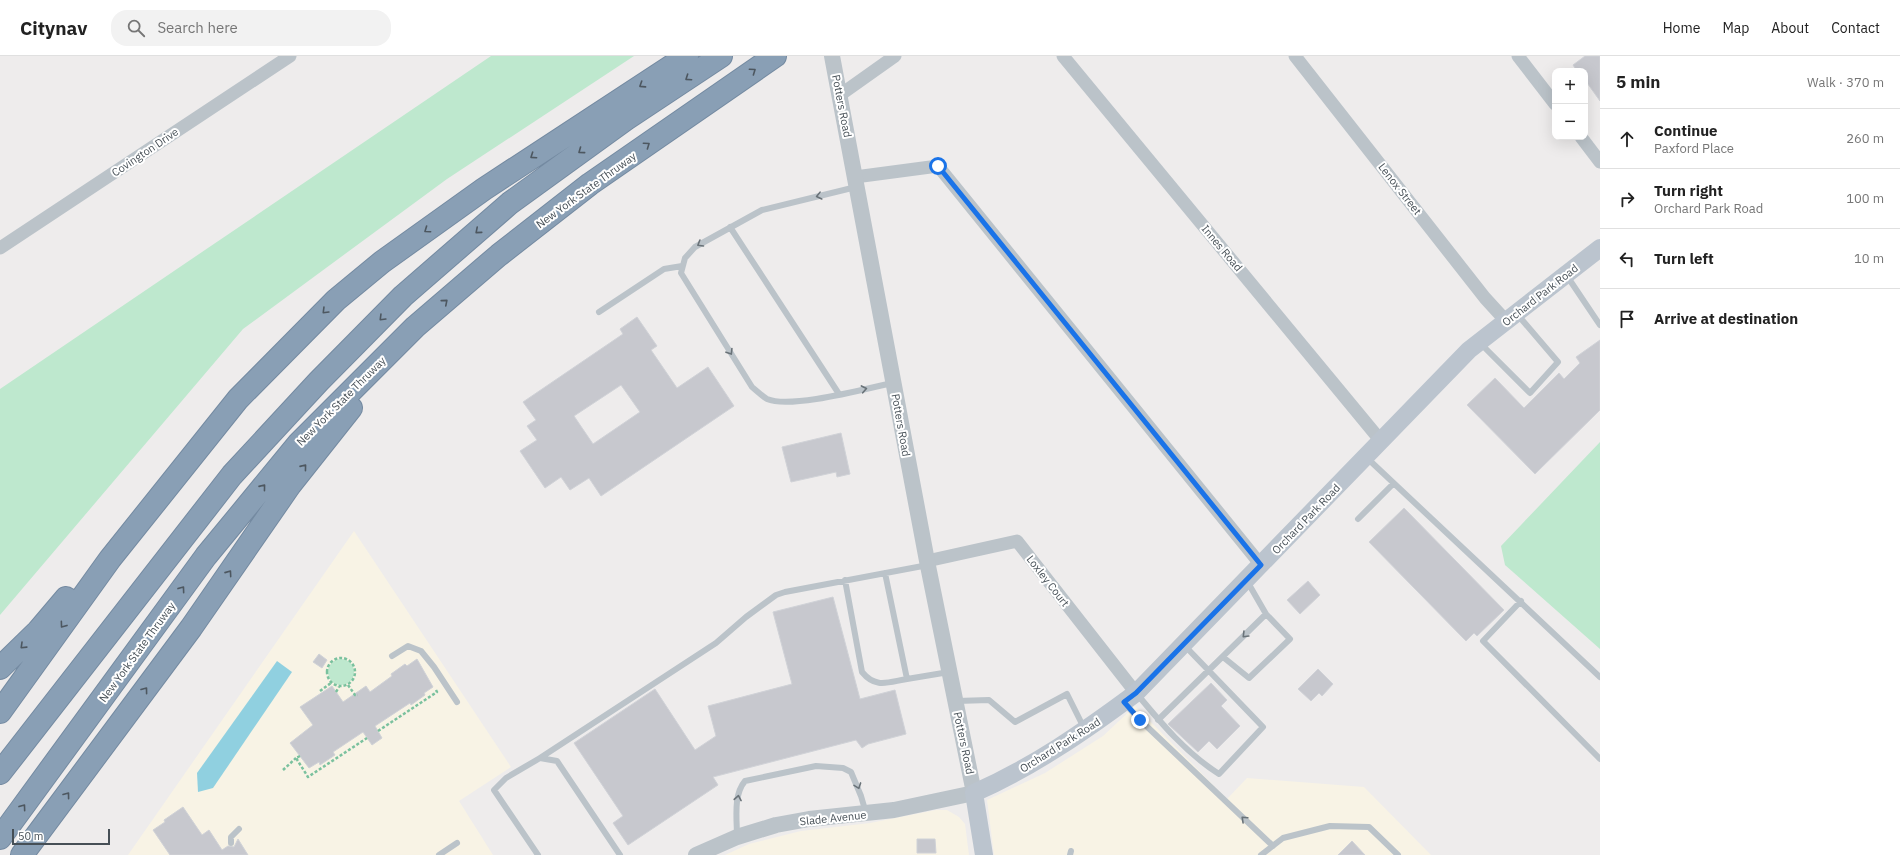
<!DOCTYPE html>
<html lang="en">
<head>
<meta charset="utf-8">
<style>
  :root { --surface:#fff; --page:#f2f2f2; --text:#222; --muted:#767676; --line:#e0e0e0 }
  body { margin:0; font-family:"IBM Plex Sans",sans-serif; background:var(--page); color:var(--text) }
  .controls { position:absolute; right:12px; top:12px; display:grid; overflow:hidden; border-radius:8px; box-shadow:0 4px 16px #0002 }
  .controls button { width:36px; height:36px; display:grid; place-items:center; padding:0; border:0; border-bottom:1px solid var(--line); background:var(--surface); color:var(--text); font:20px sans-serif }
  .scale { position:absolute; left:12px; bottom:10px; width:98px; box-sizing:border-box; padding-left:4px; border:2px solid #464f56; border-top:0; font-size:11px; line-height:14px; white-space:nowrap; color:#464f56; -webkit-text-stroke:3px #fff; paint-order:stroke }
  .stop { position:absolute; width:12px; height:12px; margin:-9px; border:3px solid #1a73e8; border-radius:50%; background:#fff }
  .stop.end { background:#1a73e8; border-color:#fff; box-shadow:0 1px 4px #0008 }
  .list { margin:0; padding:0; list-style:none }
  h2 { display:flex; justify-content:space-between; align-items:center; height:52px; margin:0; padding:0 16px; font-size:17px }
  h2 small { font-size:13px; font-weight:400; color:var(--muted) }
  .list li { display:grid; grid-template-columns:26px 1fr auto; gap:12px; align-items:center; box-sizing:border-box; height:60px; padding:0 16px; border-top:1px solid var(--line) }
  .list b { display:block; font-size:15px; white-space:nowrap }
  .list p { margin:0; font-size:13px; white-space:nowrap; color:var(--muted) }
  .list em { font-size:13px; font-style:normal; color:var(--muted) }
  .icon { flex:none; width:22px; height:22px; fill:none; stroke:currentColor; stroke-width:2; stroke-linecap:round; stroke-linejoin:round }
  .map { position:relative; flex:none; width:1600px; height:799px; overflow:hidden }
  header { display:flex; align-items:center; gap:24px; box-sizing:border-box; height:56px; padding:0 20px; background:var(--surface); border-bottom:1px solid var(--line) }
  header strong { font-size:19px }
  nav { display:flex; gap:22px; margin-inline-start:auto; font-size:14px }
  .search { width:280px; height:36px; background:var(--page); display:flex; align-items:center; gap:10px; box-sizing:border-box; padding:0 14px; border-radius:16px; color:var(--muted); font-size:15px }
  main { display:flex }
  aside { flex:1; background:var(--surface) }
  .map>svg:first-child { display:block }
  .commercial { fill:#f8f3e5 }
  .green { fill:#bee8ce }
  .water { fill:#90d0e0 }
  .building { fill:#c7c8ce; stroke:#d0d2d7; fill-rule:evenodd }
  .lines { fill:none; stroke-linecap:round; stroke-linejoin:round }
  .motorway-casing { stroke:#748aa1; stroke-width:24 }
  .path { stroke:#7ac19e; stroke-width:2.5; stroke-dasharray:3 2; stroke-linecap:butt }
  .service { stroke:#bbc3c9; stroke-width:6 }
  .minor { stroke:#bbc3c9; stroke-width:13 }
  .tertiary { stroke:#bbc3c9; stroke-width:16 }
  .secondary { stroke:#bbc4ce; stroke-width:18 }
  .motorway { stroke:#899fb5; stroke-width:22 }
  .oneway { stroke:#4d5760 }
  .oneway2 { stroke:#697278 }
  .route { stroke:#1a73e8; stroke-width:5 }
  .labels { text-anchor:middle; stroke-width:4; stroke-linejoin:round; paint-order:stroke }
  .street-label { font-size:11px; fill:#464f56; stroke:#fff }
</style>
</head>
<body>
<header>
<strong>Citynav</strong>
<div class="search"><svg class="icon" aria-label="search" viewBox="0 0 24 24"><circle cx="10" cy="10" r="6"/><path d="M15 15l6 6"/></svg>Search here</div>
<nav><a>Home</a><a>Map</a><a>About</a><a>Contact</a></nav>
</header>
<main>
<div class="map">
<svg width="1600" height="799" viewBox="0 0 1600 799">
  <rect width="100%" height="100%" fill="#eeecec"/>
  <!-- commercial -->
  <path class="commercial" d="M354,475l157,236 -52,34 34,54h-365z
    M1135,650l92,93 20,-21 117,9 67,68h-437l-7,-55 58,-27 58,-37z
    M936,754h11l12,7 6,7 4,31h-244l24,-11 52,-13 69,-8z"/>
  <!-- green -->
  <path class="green" d="M491,0h143l-187,123 -204,150 -243,286v-226z
    M1600,386v207l-95,-84 -4,-19z
    M328 616a13 13 0 1 1 26 0a13 13 0 1 1-26 0Z"/>
  <!-- water -->
  <path class="water" d="M277,605l15,11 -79,116 -15,4 -1,-19z"/>
  <!-- building -->
  <path class="building" d="M1585,0h15v45l-15,-21v-9h-8l-4,-6z
    M637,261l20,29 -6,4 26,38 31,-21 26,39 -133,90 -12,-18 -19,12 -9,-13 -16,11 -25,-37 17,-11 -10,-14 9,-6 -13,-18 100,-68 -3,-5zM621,329l19,27 -47,32 -19,-28z
    M1600,284v70l-65,64 -68,-69 28,-27 29,30 35,-35 5,6 16,-16 -4,-6z
    M841,377l9,41 -13,3 -1,-5 -45,10 -9,-35z
    M1404,452l100,102 -27,26 -3,-3 -8,8 -97,-99z
    M1308,525l12,14 -20,19 -13,-14z
    M833,541l27,102 35,-9 11,44 -38,10 -6,4 -6,-8 -143,37 5,8 -90,60 -15,-22 10,-7 -49,-73 81,-54 40,61 21,-14 -8,-30 84,-22 -19,-72z
    M319,598l8,6 -5,8 -9,-6z
    M417,603l16,28 -9,6 1,2 -14,10 -1,-2 -35,23 7,12 -10,7 -9,-13 -30,20 2,3 -15,10 -1,-3 -10,6 -19,-25 23,-18 -13,-18 32,-21 11,16 23,-16 4,6 22,-16 -1,-2 14,-10 2,2z
    M1318,613l15,15 -11,12 -3,-3 -8,8 -13,-12z
    M1211,627l16,17 -6,6 19,20 -23,23 -8,-8 -11,11 -30,-28z
    M183,751l19,28 7,-5 13,20 6,-4 6,1 4,-8 10,16h-78l-17,-25 12,-8 -1,-2z
    M917,783h18l1,14h-19z
    M1352,785l13,14h-27z"/>
  <g class="lines">
    <defs>
      <path id="motorway" d="M0,612l38,-37 28,-33
        M0,656l110,-153 128,-160 98,-99 46,-38 102,-73 203,-133
        M0,717l232,-298 87,-94 84,-85 107,-93 116,-84 95,-63
        M0,782l206,-282 93,-113 116,-116 84,-72 91,-71 185,-128
        M22,799l169,-227 99,-143 61,-77"/>
    </defs>
    <!-- motorway casing -->
    <use href="#motorway" class="motorway-casing"/>
    <!-- path -->
    <path class="path" d="M327 616a14 14 0 1 1 28 0a14 14 0 1 1-28 0Z
      M348,629l7,10h3
      M320,635l11,-8
      M336,636l3,-5
      M378,675l59,-39 -1,-2
      M300,700l-4,2 12,19 59,-39
      M283,714l13,-12"/>
    <!-- service -->
    <path class="service" d="M856,131l-94,23 -67,37 -10,11 -4,15 71,114c5,4 10,9 15,12 24,10 97,-10 125,-16
      M730,171l109,167
      M1567,220l33,49
      M599,256l65,-43 18,-3
      M1480,287l50,50 28,-31 -41,-48
      M1367,402l233,219
      M1358,463l35,-35
      M885,517l22,106 42,-7
      M845,524l17,92c14,17 26,10 45,7
      M1521,545l-38,40 117,118
      M392,600l16,-10 13,5 13,16 23,35
      M1223,601l26,21 41,-39 -24,-25 -19,-33
      M1137,638c24,29 49,59 82,80l44,-47 -78,-81
      M957,645l32,-1 26,22 52,-28 17,34
      M1124,647l16,17 133,126
      M1158,664l108,-106
      M540,702l176,-115 30,-26 30,-22 9,-3 143,-27
      M737,781c0,-18 -4,-42 8,-56l71,-15 27,2 8,4 10,24 5,17
      M231,787v-6l8,-8
      M439,799l18,-12
      M538,799l-44,-65 12,-12 34,-20 17,3 63,94
      M1070,799l1,-4
      M1261,799l22,-17 47,-12 39,1 29,28"/>
    <!-- minor -->
    <path class="minor" d="M1063,0l318,385
      M1295,0l190,242 21,23
      M1518,0l37,48
      M840,39l55,-39
      M1581,81l19,25
      M855,121l83,-11 323,399
      M0,192l290,-192
      M927,505l90,-20 119,152"/>
    <!-- tertiary -->
    <path class="tertiary" d="M696,799l41,-18 39,-12 33,-6 85,-9 80,-17 -47,-232 -95,-505"/>
    <!-- secondary -->
    <path class="secondary" d="M984,799l-10,-62c59,-26 111,-62 162,-100l333,-343 131,-102"/>
    <!-- motorway -->
    <use href="#motorway" class="motorway"/>
  </g>
  <!-- one-way arrows -->
  <defs><path id="oneway-chevron" d="M-2-3.5L2.5 0L-2 3.5" fill="none" stroke-width="1.6" stroke-linecap="round" stroke-linejoin="round"/></defs>
  <g class="oneway">
    <use href="#oneway-chevron" transform="translate(753 15) rotate(-35)"/>
    <use href="#oneway-chevron" transform="translate(688 22) rotate(146)"/>
    <use href="#oneway-chevron" transform="translate(642 29) rotate(147)"/>
    <use href="#oneway-chevron" transform="translate(647 89) rotate(-35)"/>
    <use href="#oneway-chevron" transform="translate(581 95) rotate(144)"/>
    <use href="#oneway-chevron" transform="translate(533 100) rotate(146)"/>
    <use href="#oneway-chevron" transform="translate(427 174) rotate(145)"/>
    <use href="#oneway-chevron" transform="translate(478 175) rotate(139)"/>
    <use href="#oneway-chevron" transform="translate(445 246) rotate(-41)"/>
    <use href="#oneway-chevron" transform="translate(325 255) rotate(135)"/>
    <use href="#oneway-chevron" transform="translate(382 262) rotate(135)"/>
    <use href="#oneway-chevron" transform="translate(304 411) rotate(-51)"/>
    <use href="#oneway-chevron" transform="translate(263 431) rotate(-51)"/>
    <use href="#oneway-chevron" transform="translate(229 517) rotate(-55)"/>
    <use href="#oneway-chevron" transform="translate(182 533) rotate(-54)"/>
    <use href="#oneway-chevron" transform="translate(63 569) rotate(126)"/>
    <use href="#oneway-chevron" transform="translate(23 590) rotate(136)"/>
    <use href="#oneway-chevron" transform="translate(145 634) rotate(-53)"/>
    <use href="#oneway-chevron" transform="translate(67 739) rotate(-53)"/>
    <use href="#oneway-chevron" transform="translate(23 751) rotate(-54)"/>
  </g>
  <g class="oneway2">
    <use href="#oneway-chevron" transform="translate(819 140) rotate(166)"/>
    <use href="#oneway-chevron" transform="translate(700 188) rotate(149)"/>
    <use href="#oneway-chevron" transform="translate(730 296) rotate(58)"/>
    <use href="#oneway-chevron" transform="translate(864 333) rotate(-11)"/>
    <use href="#oneway-chevron" transform="translate(1245 579) rotate(135)"/>
    <use href="#oneway-chevron" transform="translate(858 730) rotate(70)"/>
    <use href="#oneway-chevron" transform="translate(738 742) rotate(-80)"/>
    <use href="#oneway-chevron" transform="translate(1244 763) rotate(-137)"/>
  </g>
  <g class="lines">
    <!-- route -->
    <path class="route" d="M938,110l323,399 -125,128 -12,9 16,18"/>
  </g>
  <g class="labels">
    <!-- street labels -->
    <g class="street-label">
      <text transform="translate(842 50) rotate(79)" y="4">Potters Road</text>
      <text transform="translate(145 96) rotate(-34)" y="4">Covington Drive</text>
      <text transform="translate(1400 133) rotate(52)" y="4">Lenox Street</text>
      <text transform="translate(586 134) rotate(-36)" y="4">New York State Thruway</text>
      <text transform="translate(1222 192) rotate(50)" y="4">Innes Road</text>
      <text transform="translate(1540 239) rotate(-38)" y="4">Orchard Park Road</text>
      <text transform="translate(341 345) rotate(-45)" y="4">New York State Thruway</text>
      <text transform="translate(901 369) rotate(80)" y="4">Potters Road</text>
      <text transform="translate(1306 463) rotate(-46)" y="4">Orchard Park Road</text>
      <text transform="translate(1048 525) rotate(52)" y="4">Loxley Court</text>
      <text transform="translate(137 596) rotate(-54)" y="4">New York State Thruway</text>
      <text transform="translate(964 687) rotate(78)" y="4">Potters Road</text>
      <text transform="translate(1060 689) rotate(-32)" y="4">Orchard Park Road</text>
      <text transform="translate(833 762) rotate(-6)" y="4">Slade Avenue</text>
    </g>
  </g>
</svg>
<div class="controls">
<button>+</button>
<button>−</button>
</div>
<div class="scale">50 m</div>
<div class="stop" style="left:938px;top:110px"></div>
<div class="stop end" style="left:1140px;top:664px"></div>
</div>
<aside>
<h2>5 min<small>Walk · 370 m</small></h2>
<ul class="list">
<li><svg class="icon" aria-label="ahead" viewBox="0 0 24 24"><path d="M12 20V5M6 11l6-6 6 6"/></svg><div><b>Continue</b><p>Paxford Place</p></div><em>260 m</em></li>
<li><svg class="icon" aria-label="right" viewBox="0 0 24 24"><path d="M7 20v-9h11M14 6l5 5-5 5"/></svg><div><b>Turn right</b><p>Orchard Park Road</p></div><em>100 m</em></li>
<li><svg class="icon" aria-label="left" viewBox="0 0 24 24"><path d="M17 20v-9H6M10 6l-5 5 5 5"/></svg><div><b>Turn left</b></div><em>10 m</em></li>
<li><svg class="icon" aria-label="arrive" viewBox="0 0 24 24"><path d="M6 21V4h12l-3 4 3 4H6"/></svg><div><b>Arrive at destination</b></div></li>
</ul>
</aside>
</main>
</body>
</html>
